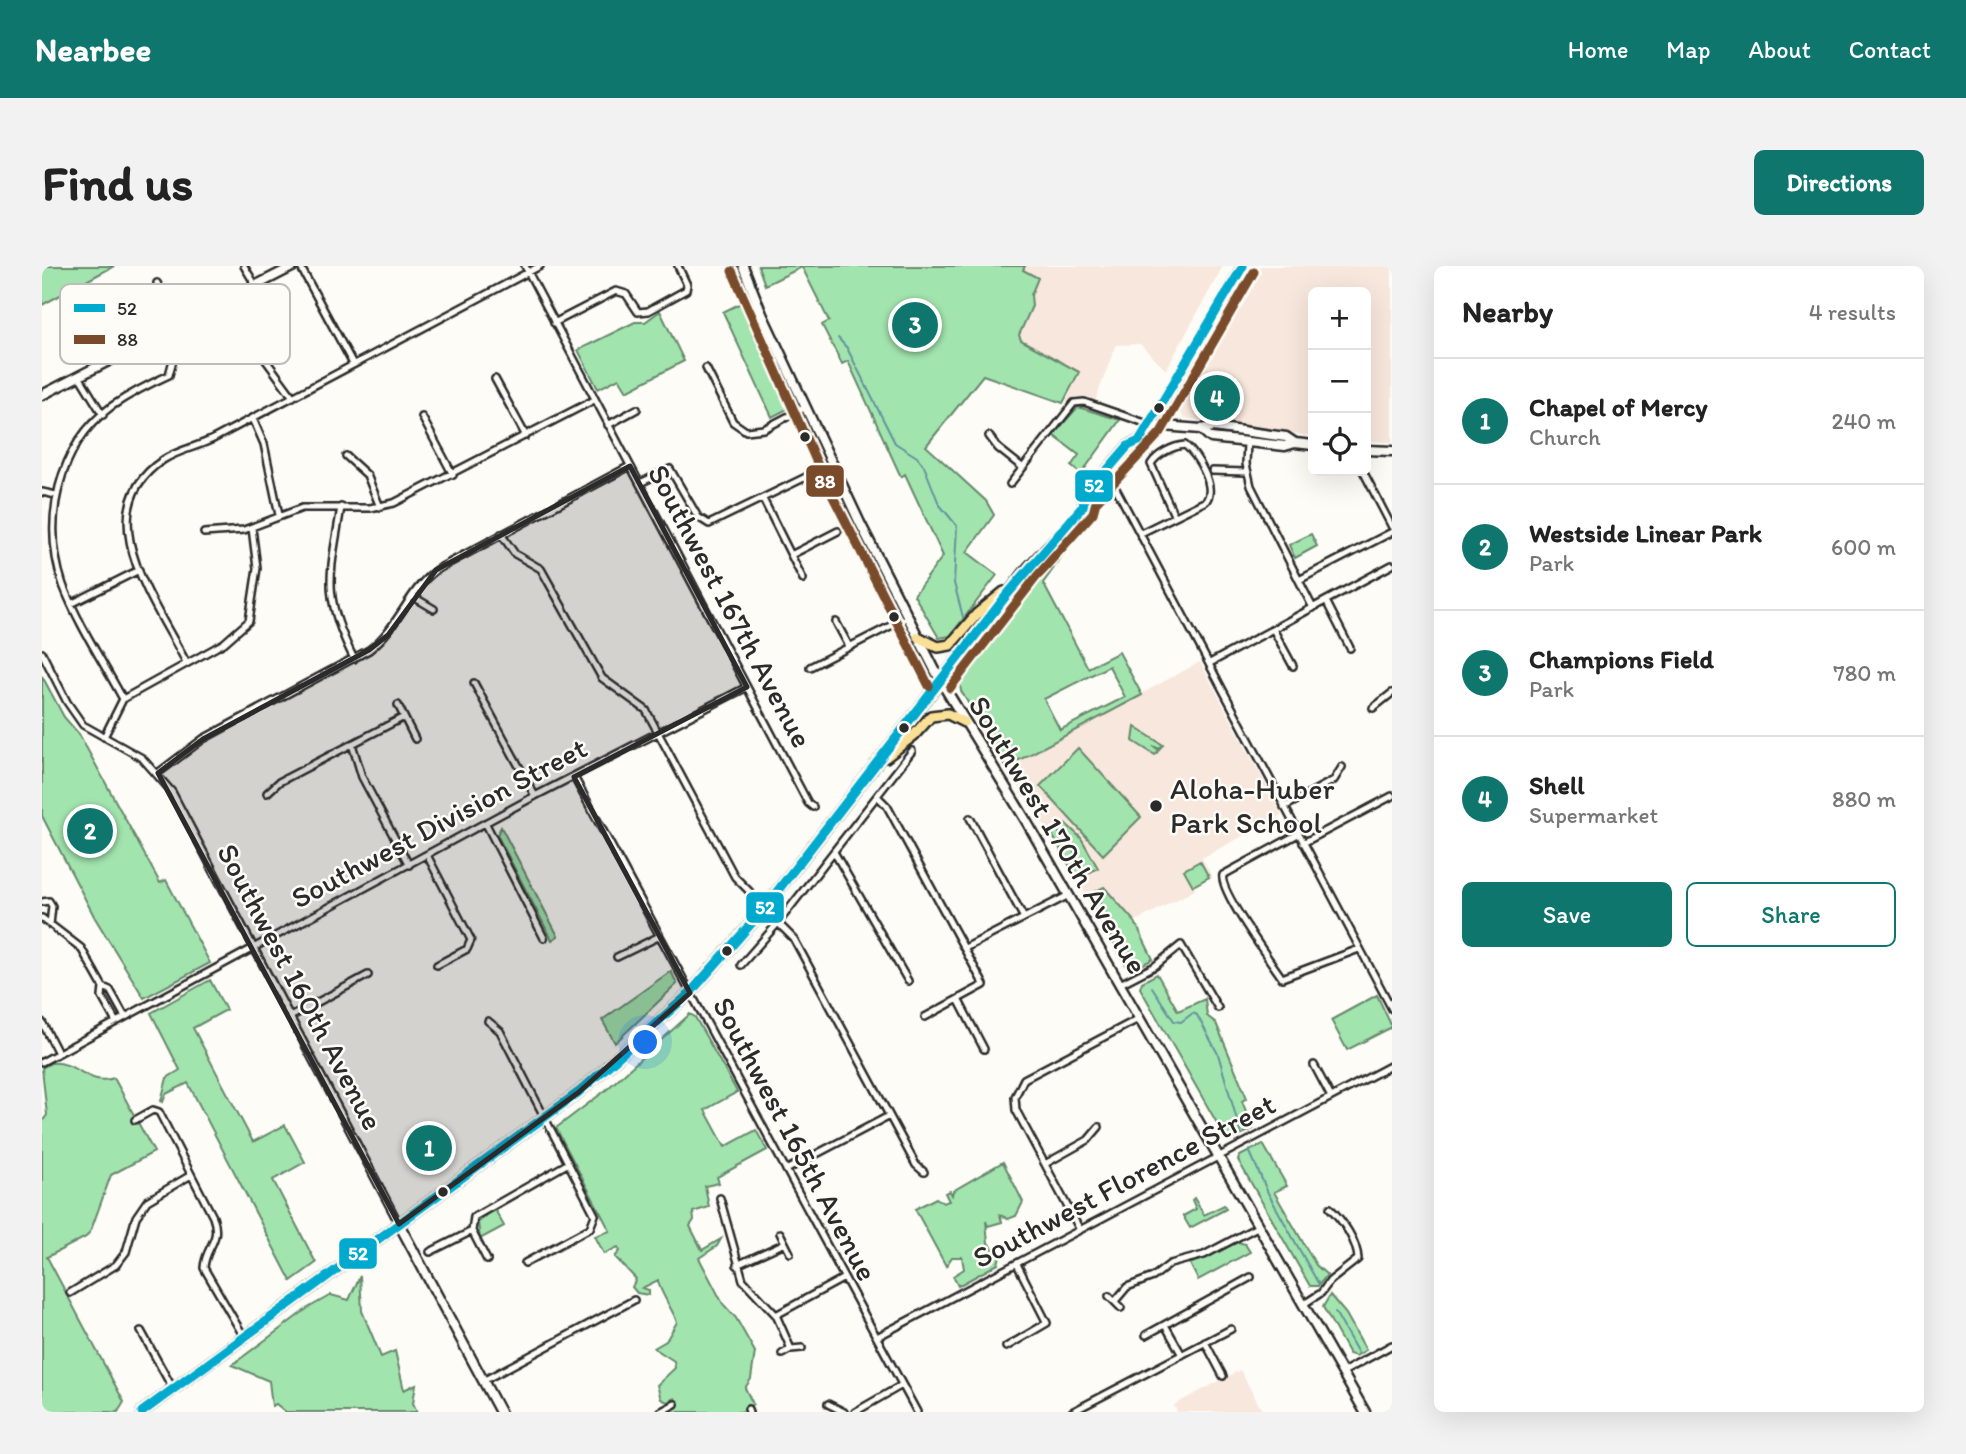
<!DOCTYPE html>
<html lang="en">
<head>
<meta charset="utf-8">
<style>
  :root { --surface:#fff; --page:#f2f2f2; --text:#222; --muted:#767676; --line:#e0e0e0; --accent:#0f766e }
  body { margin:0; font-family:Itim,sans-serif; background:var(--page); color:var(--text) }
  .controls { position:absolute; right:21px; top:21px; display:grid; overflow:hidden; border-radius:10px; box-shadow:0 7px 28px #0002 }
  .controls button { width:63px; height:63px; display:grid; place-items:center; padding:0; border:0; border-bottom:2px solid var(--line); background:var(--surface); color:var(--text); font:35px sans-serif }
  .you { position:absolute; left:604px; top:777px; width:24px; height:24px; margin:-18px; border:5px solid #fff; border-radius:50%; background:#1a73e8; box-shadow:0 0 0 10px #1a73e833 }
  .badge { display:grid; place-items:center; width:46px; height:46px; border-radius:50%; background:var(--accent); color:#fff; font-size:23px; font-weight:700 }
  .pin { position:absolute; translate:-50% -50%; border:4px solid #fff; box-shadow:0 2px 7px #0006 }
  .list { margin:0; padding:0; list-style:none }
  h2 { display:flex; justify-content:space-between; align-items:center; height:91px; margin:0; padding:0 28px; font-size:30px }
  h2 small { font-size:23px; font-weight:400; color:var(--muted) }
  .list li { display:grid; grid-template-columns:46px 1fr auto; gap:21px; align-items:center; box-sizing:border-box; height:126px; padding:0 28px; border-top:2px solid var(--line) }
  .list b { display:block; font-size:26px; white-space:nowrap }
  .list p { margin:0; font-size:23px; white-space:nowrap; color:var(--muted) }
  .list em { font-size:23px; font-style:normal; color:var(--muted) }
  .actions { display:flex; gap:14px; padding:21px 28px }
  .actions a { flex:1; padding:16px 0; border:2px solid var(--accent); border-radius:10px; text-align:center; font-size:24px; color:var(--accent) }
  .actions .main { background:var(--accent); color:#fff }
  .icon { flex:none; width:38px; height:38px; fill:none; stroke:currentColor; stroke-width:2; stroke-linecap:round; stroke-linejoin:round }
  .map { position:relative; flex:none; width:1350px; height:1146px; overflow:hidden; border-radius:10px }
  header { display:flex; align-items:center; gap:42px; box-sizing:border-box; height:98px; padding:0 35px; background:var(--accent); color:#fff }
  header strong { font-size:33px }
  nav { display:flex; gap:38px; margin-inline-start:auto; font-size:24px }
  .intro { display:flex; align-items:center; justify-content:space-between; box-sizing:border-box; height:168px; padding:0 42px }
  h1 { margin:0; font-size:49px }
  .button { padding:18px 32px; border-radius:10px; background:var(--accent); color:#fff; font-size:24px; font-weight:700 }
  main { display:flex; gap:42px; padding:0 42px }
  aside { flex:1; background:var(--surface); border-radius:10px; box-shadow:0 7px 28px #0002 }
  .map>svg:first-child { display:block }
  .built { fill:#f8e7dc }
  .green { fill:#a2e4ae; stroke:#66886c; stroke-width:2; fill-rule:evenodd }
  .lines { fill:none; stroke-linecap:round; stroke-linejoin:round }
  .stream { stroke:#63939c; stroke-width:2 }
  .street-casing { stroke:#2b2b2b; stroke-width:10 }
  .secondary-casing { stroke:#2b2b2b; stroke-width:13 }
  .primary-casing { stroke:#2b2b2b; stroke-width:14 }
  .street { stroke:#fdfcf7; stroke-width:5 }
  .secondary { stroke:#fdfcf7; stroke-width:8 }
  .primary { stroke:#fadf96; stroke-width:9 }
  .bus-1-casing { stroke:#fdfcf7; stroke-width:14 }
  .bus-2-casing { stroke:#fdfcf7; stroke-width:14 }
  .bus-1 { stroke:#00a9ce; stroke-width:9 }
  .bus-2 { stroke:#7a4b2a; stroke-width:9 }
  .marked { fill:#2b2b2b; fill-opacity:0.2; stroke:#2b2b2b; stroke-width:5; stroke-linejoin:round }
  .bus-dot { fill:#2b2b2b; stroke:#fdfcf7; stroke-width:2.5 }
  .labels { text-anchor:middle; stroke-width:5; stroke-linejoin:round; paint-order:stroke }
  .street-label { font-size:30px; fill:#2b2b2b; stroke:#fdfcf7 }
  .poi-label { font-size:30px; fill:#2b2b2b; stroke:#fdfcf7; text-anchor:start }
  .key { fill:#fdfcf7; stroke:#bebdba; stroke-width:2 }
  .key-label { font-size:19px; fill:#2b2b2b }
  .line-badge { stroke:#fdfcf7; stroke-width:2.5 }
  .badge-label { font-size:19px; text-anchor:middle; font-weight:bold; fill:#fff }
</style>
</head>
<body>
<header>
<strong>Nearbee</strong>
<nav><a>Home</a><a>Map</a><a>About</a><a>Contact</a></nav>
</header>
<div class="intro"><h1>Find us</h1><a class="button">Directions</a></div>
<main>
<div class="map">
<svg width="1350" height="1146" viewBox="0 0 1350 1146">
  <rect width="100%" height="100%" fill="#fdfcf7"/>
  <filter id="ink" filterUnits="userSpaceOnUse"><feTurbulence type="fractalNoise" baseFrequency=".0143" numOctaves="2"/><feDisplacementMap in="SourceGraphic" scale="14" xChannelSelector="R" yChannelSelector="G"/><feConvolveMatrix kernelMatrix="1 2 1 2 8 2 1 2 1" color-interpolation-filters="sRGB"/></filter>
  <g filter="url(#ink)">
    <!-- built -->
    <path class="built" d="M983,0h198l-57,104 -26,-26 -24,1 -21,56 -19,-4 -10,6 13,-31 -59,-34 -1,-8 18,-51 -15,-9z
      M1215,0h135v176l-26,-1v-149h-53v144l-130,-18 -4,-12z
      M1158,396l82,153 -80,43 10,19 -18,10 1,3 -86,45 -32,-56 20,-11 -37,-19 -54,-82z
      M1198,1104l23,42h-86l-3,-7z"/>
    <!-- green -->
    <path class="green" d="M0,0h72l-72,39z
      M716,0h267l-2,4 15,8 -7,17 1,11 -13,29 2,5 58,32 -16,31 -80,-28 -57,71 60,55 8,14 -27,37 30,23 -47,61 -11,2 -25,-43 29,-39 -38,-82 -4,3 -53,-116 -6,3 -20,-39 7,-4 -27,-54 -37,18z
      M701,36l48,105 -19,10 -49,-105z
      M618,45l24,50 -57,30 -8,-13 -21,11 -20,-39 57,-28h10z
      M1036,141l42,13 -39,54 -10,-8 8,-11 -26,-20z
      M1269,268l6,12 -22,12 -6,-13z
      M1036,269l-35,48 45,85 31,-16 23,43 -136,72 -45,-76 -2,-11 84,-108zM1067,400l16,31 -65,33 -16,-31z
      M0,410l22,41 15,17 81,149 6,-3 44,83 -66,35 -49,-80 -53,-102z
      M1093,461l28,18 -4,4 -6,-3 6,4 -4,5 -22,-14z
      M1036,482l63,69 -38,38 -63,-69z
      M1023,557l16,15 17,30 -21,11 -27,-48z
      M459,561l57,109 -6,4 -55,-105z
      M1158,595l9,16 -16,9 -9,-16z
      M1062,621l31,35 18,37 -19,10 -6,-1 -41,-72z
      M629,705l6,13 -62,59 -13,-23z
      M1115,708l21,37 27,-12 2,17 9,7 31,75 -5,3 11,28 -23,11 -4,-1 -86,-151 2,-6z
      M168,714l16,30 -33,18 60,114 32,-17 20,37 -32,18 43,83 -25,18 -103,-198 -22,11 -3,8 -2,-1 6,-23 13,-8 -29,-57z
      M1335,729l15,32 -45,23 -16,-30z
      M648,748l5,3 42,75 -32,18 20,37 31,-17 11,20 -50,27 2,6 -14,3 4,21 -16,5 1,8 -4,6 12,24 19,-11 -4,7 -18,12 24,46 13,14 19,34 -4,27 -6,9 8,16 -12,8h-70l7,-6 -3,-8 -8,4 -6,-3 -4,-14 18,-17 -1,-7 -20,-13 12,-7 11,-19c-4,-12 -19,-33 -19,-42l-16,8 7,2v5l-12,-2 -5,-6 4,-8 -21,-22 5,-6 -2,-4 -14,7 -9,-18 15,-5 -54,-103 50,-38z
      M9,797c25,-3 37,24 63,15l40,74 -43,23 -20,55 -5,7 -39,20 77,145 -6,10h-76v-290l5,-7 -5,-47z
      M1221,878l24,42 -13,6 42,73 11,10 -9,11h-8l-72,-126 2,-4z
      M961,896l20,40 -7,14 -8,3 -8,-4 2,7 -14,4 -2,-5 2,22 12,13 -2,8 -40,22 -5,-10 11,-7 -2,-12h-10l-6,9 -31,-57 21,-11 7,5 6,-2 -4,-8 5,-2 2,4 1,-4z
      M1152,932l10,17 20,-10 2,4 -36,19 -7,-12 13,-7 -4,-9z
      M452,942l10,18 -24,13 -2,-17z
      M1196,976l7,2 5,8 -52,28 -8,-16z
      M318,1010l2,35 19,46 14,-6 9,39 12,-6 -3,19 4,9h-131l-10,-8 -4,2 -3,-25 -37,-16 76,-57 23,-13 18,5z
      M1288,1029l16,19 20,36 -10,6 -7,-2 -26,-47z"/>
    <g class="lines">
      <!-- stream -->
      <path class="stream" d="M796,72l9,10 48,95 22,14 7,9 15,38 18,22 -3,57 9,34
        M1014,563l16,19 11,24
        M1056,634l41,65
        M1110,721l22,34 7,1 12,-9 4,2 21,39 23,80
        M1207,884l19,43 50,90
        M1293,1046l23,41"/>
      <defs>
        <path id="street" d="M202,0l12,20
          M258,0l53,98
          M483,0l283,537 5,4
          M115,17l24,40
          M187,35l19,35 45,61
          M512,57l62,-32 10,3 12,18 10,-1 38,-21 1,-5 -9,-19
          M44,60l19,37
          M664,102l27,54 13,9 18,-2 42,-22
          M37,110l24,39
          M453,113l31,57
          M380,151l31,58
          M211,153l11,25 15,71
          M566,159l29,-16
          M947,170l9,12 24,19
          M1205,177l-1,21 5,22 62,122
          M304,190l21,19 13,32
          M1170,205l34,1
          M1321,205l29,56
          M1070,215l280,528
          M598,217l30,-14 28,48 11,7 99,-48
          M968,218l64,-81 10,-1 67,23
          M0,226l14,3
          M721,233l40,80
          M299,241c-11,70 -20,86 13,152
          M162,267l40,-3 58,-22h68l24,-5 200,-103
          M1099,267l65,-32c11,-14 -9,-46 -21,-56 -12,1 -28,9 -34,19l23,51
          M459,268l14,20 26,15 61,109 44,32 89,167 15,15
          M749,289l47,-24
          M1257,314l93,-48
          M370,330l22,13
          M1284,335l24,47
          M29,338l68,-34
          M794,356l13,24
          M1231,363l20,37
          M0,387l25,49 16,23 59,33 30,34 227,432
          M144,396c-30,-58 -100,-151 -23,-202 15,-10 34,-13 50,-21l327,-173
          M1168,397l182,-98
          M768,401l98,-50
          M432,417l61,113
          M81,433c-20,-37 -45,-75 -60,-114 -21,-63 -6,-139 49,-179 18,-12 37,-22 57,-31l4,-15
          M356,439l6,12
          M1331,442l19,-15
          M62,471l19,-38 101,-56 25,-22 8,-53 -5,-40
          M310,478l10,33 47,88
          M116,507l45,-34 166,-89c31,-24 38,-58 67,-80l194,-104
          M532,511l343,635
          M225,527l12,-11 125,-65 11,22
          M835,530l10,10 97,179 -59,32
          M1242,541l50,-27 8,-13
          M928,552l54,100
          M444,558l58,114
          M1256,568l-75,41c-5,14 48,87 59,103l77,-29
          M1261,577l89,-47
          M792,586l74,129
          M385,589l44,85 -4,9 -30,16
          M0,636l7,-1 3,5 -2,19
          M0,652l39,30 22,39
          M736,657l16,16 122,226 8,7
          M923,682l104,-53
          M575,691l43,-21
          M699,699l37,-42 134,-172
          M1078,718l35,-18 26,-21 37,63
          M916,733l26,50
          M248,751l78,-42
          M446,755l12,10 95,184 -5,13 -65,35
          M0,756l16,31
          M74,756l-14,-25 1,-10 7,3 15,27
          M0,796l493,-266 212,-109
          M1272,799l17,32
          M93,854l18,-10 6,2 54,105c9,25 -8,29 -9,51l40,69
          M1003,898l43,-24 11,-13
          M744,904l103,-54
          M678,932l23,82 33,35 15,34 -9,5
          M1038,964l-64,-120 -1,-13 9,-18 116,-61
          M738,967l5,10
          M388,986l42,-21
          M445,994l-15,-29 2,-14 93,-53
          M695,999l48,-22 5,10
          M28,1027l46,-28 10,-13 10,-35 11,-16 44,-26
          M1067,1030l12,12
          M1074,1034l11,-13 26,-10 17,-13 34,-9 55,-29
          M1262,1038l17,-11 9,-12 28,-22c-1,-18 -15,-38 -28,-51
          M734,1049l68,-37
          M1123,1059l17,30
          M99,1065l32,58
          M1104,1069l105,-58
          M835,1071l515,-272
          M1163,1076l18,34
          M964,1081l41,-24 -30,-59
          M749,1083l11,-1
          M1301,1106l49,-27
          M441,1115l151,-81
          M786,1138l16,8
          M706,1143l1,3
          M618,1146l15,-8
          M813,1146l47,-27
          M1030,1146l159,-83"/>
        <path id="secondary" d="M701,0l19,48 98,209 80,157 85,139 340,593
          M0,129l252,-129
          M1109,159l50,4 12,-2 73,10 9,6 18,2
          M1159,163l10,9 74,8 10,-3
          M1324,184l26,1
          M357,958l101,188"/>
        <path id="primary" d="M1041,240l2,-10 43,-50 11,-5
          M876,371l20,10 12,-2 27,-31 27,-22
          M844,491l28,-22 17,-19 17,-2 16,8
          M100,1146l437,-320 111,-99 68,-77 270,-348 107,-115 4,-12 20,-28 84,-147"/>
      </defs>
      <!-- street casing -->
      <use href="#street" class="street-casing"/>
      <!-- secondary casing -->
      <use href="#secondary" class="secondary-casing"/>
      <!-- primary casing -->
      <use href="#primary" class="primary-casing"/>
      <!-- street -->
      <use href="#street" class="street"/>
      <!-- secondary -->
      <use href="#secondary" class="secondary"/>
      <!-- primary -->
      <use href="#primary" class="primary"/>
      <defs>
        <path id="bus-1" d="M100,1146l437,-320 111,-99 68,-77 248,-320 77,-90 2,-10 43,-50 11,-5 104,-175"/>
        <path id="bus-2" d="M690,5l93,210 104,205
          M908,422l87,-112 56,-63 3,-11 65,-70 93,-160"/>
      </defs>
      <!-- bus-1 casing -->
      <use href="#bus-1" class="bus-1-casing"/>
      <!-- bus-2 casing -->
      <use href="#bus-2" class="bus-2-casing"/>
      <!-- bus-1 -->
      <use href="#bus-1" class="bus-1"/>
      <!-- bus-2 -->
      <use href="#bus-2" class="bus-2"/>
    </g>
  </g>
  <!-- marked area -->
  <path class="marked" d="M588,200l117,221 -173,90 116,216 -111,99 -180,132 -241,-451 45,-34 166,-89 19,-15 48,-65z"/>
  <!-- markers -->
  <g class="bus-dot">
    <circle cx="1117" cy="142" r="6"/>
    <circle cx="763" cy="171" r="6"/>
    <circle cx="852" cy="351" r="6"/>
    <circle cx="862" cy="462" r="6"/>
    <circle cx="1114" cy="540" r="7"/>
    <circle cx="685" cy="685" r="6"/>
    <circle cx="401" cy="926" r="6"/>
  </g>
  <g class="labels">
    <!-- street labels -->
    <g class="street-label">
      <text transform="translate(688 340) rotate(62)" y="10">Southwest 167th Avenue</text>
      <text transform="translate(397 557) rotate(-28)" y="10">Southwest Division Street</text>
      <text transform="translate(1016 569) rotate(59)" y="10">Southwest 170th Avenue</text>
      <text transform="translate(258 721) rotate(62)" y="10">Southwest 160th Avenue</text>
      <text transform="translate(753 873) rotate(62)" y="10">Southwest 165th Avenue</text>
      <text transform="translate(1082 915) rotate(-28)" y="10">Southwest Florence Street</text>
    </g>
    <!-- poi labels -->
    <g class="poi-label">
      <text x="1128" y="533">Aloha-Huber<tspan x="1128" dy="34">Park School</tspan></text>
    </g>
  </g>
  <!-- legend -->
  <rect x="18" y="18" width="230" height="80" rx="10" class="key"/>
  <rect x="32" y="38" width="31" height="8" fill="#00a9ce"/>
  <rect x="32" y="69" width="31" height="9" fill="#7a4b2a"/>
  <g class="key-label">
    <text x="75" y="49">52</text>
    <text x="75" y="80">88</text>
  </g>
  <g class="line-badge">
    <rect x="763" y="198" width="40" height="34" rx="7" fill="#7a4b2a"/>
    <rect x="1032" y="203" width="40" height="34" rx="7" fill="#00a9ce"/>
    <rect x="703" y="625" width="40" height="33" rx="7" fill="#00a9ce"/>
    <rect x="296" y="971" width="40" height="33" rx="7" fill="#00a9ce"/>
  </g>
  <g class="badge-label">
    <text x="783" y="222">88</text>
    <text x="1052" y="226">52</text>
    <text x="723" y="648">52</text>
    <text x="316" y="994">52</text>
  </g>
</svg>
<div class="controls">
<button>+</button>
<button>−</button>
<button><svg class="icon" aria-label="locate" viewBox="0 0 24 24"><circle cx="12" cy="12" r="6"/><path d="M12 2v4M12 18v4M2 12h4M18 12h4"/></svg></button>
</div>
<div class="you"></div>
<div class="pin badge" style="left:387px;top:882px">1</div>
<div class="pin badge" style="left:48px;top:565px">2</div>
<div class="pin badge" style="left:873px;top:59px">3</div>
<div class="pin badge" style="left:1175px;top:132px">4</div>
</div>
<aside>
<h2>Nearby<small>4 results</small></h2>
<ul class="list">
<li><span class="badge">1</span><div><b>Chapel of Mercy</b><p>Church</p></div><em>240 m</em></li>
<li><span class="badge">2</span><div><b>Westside Linear Park</b><p>Park</p></div><em>600 m</em></li>
<li><span class="badge">3</span><div><b>Champions Field</b><p>Park</p></div><em>780 m</em></li>
<li><span class="badge">4</span><div><b>Shell</b><p>Supermarket</p></div><em>880 m</em></li>
</ul>
<div class="actions"><a class="main">Save</a><a>Share</a></div>
</aside>
</main>
</body>
</html>
